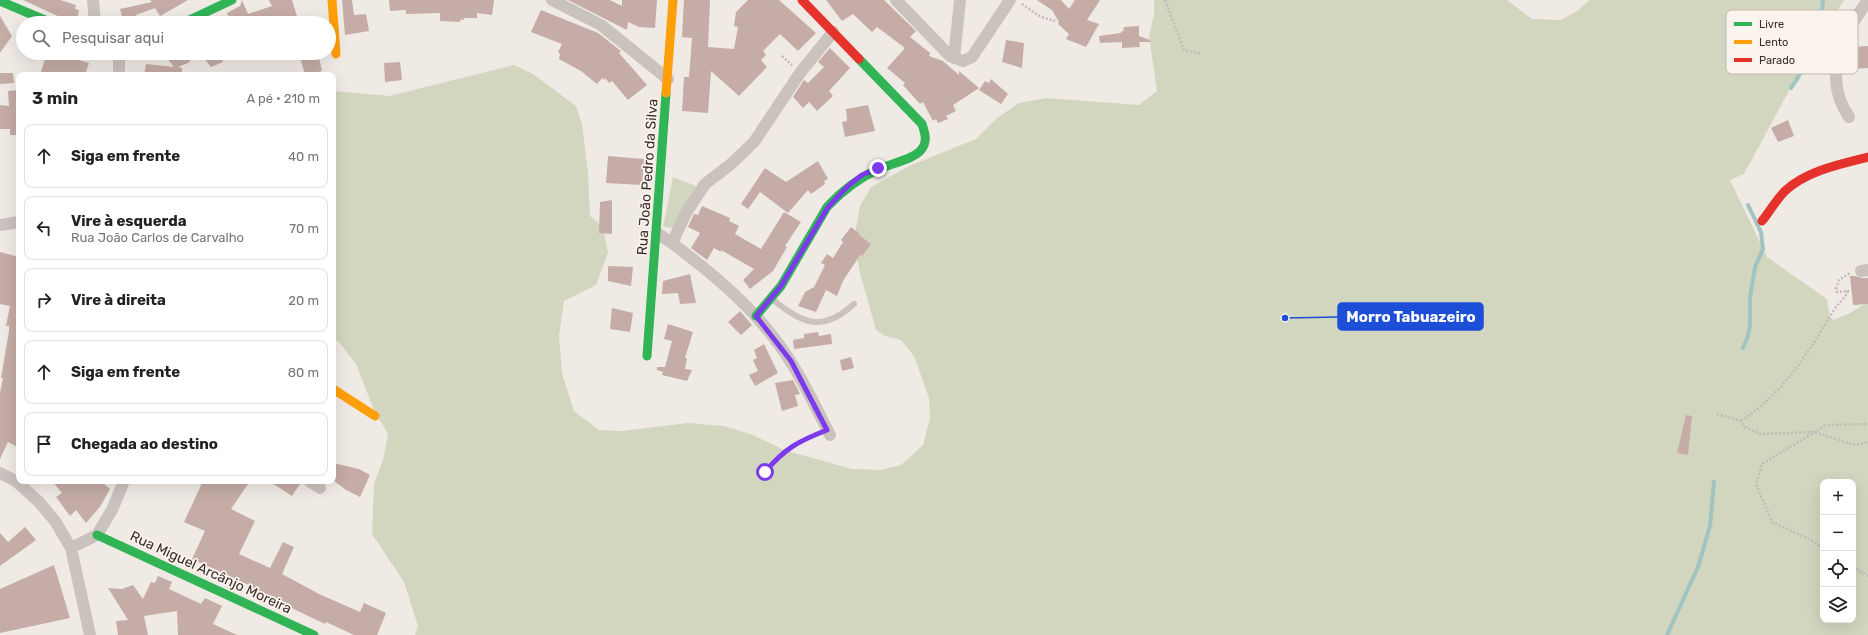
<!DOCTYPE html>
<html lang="pt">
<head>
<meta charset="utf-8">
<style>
  :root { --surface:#fff; --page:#f2f2f2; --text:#222; --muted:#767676; --line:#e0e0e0 }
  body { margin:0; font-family:Rubik,sans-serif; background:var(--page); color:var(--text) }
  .controls { position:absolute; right:12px; bottom:12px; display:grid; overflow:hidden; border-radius:8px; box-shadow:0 4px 16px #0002 }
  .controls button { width:36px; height:36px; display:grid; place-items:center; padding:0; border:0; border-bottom:1px solid var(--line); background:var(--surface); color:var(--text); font:20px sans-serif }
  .stop { position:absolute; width:12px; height:12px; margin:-9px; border:3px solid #7c3aed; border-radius:50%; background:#fff }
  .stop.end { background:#7c3aed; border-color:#fff; box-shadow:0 1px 4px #0008 }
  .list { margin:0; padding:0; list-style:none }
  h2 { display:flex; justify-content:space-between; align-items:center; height:52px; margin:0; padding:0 16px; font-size:17px }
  h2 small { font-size:13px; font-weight:400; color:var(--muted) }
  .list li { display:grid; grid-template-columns:26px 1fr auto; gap:12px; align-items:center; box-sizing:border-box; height:64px; margin:0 8px 8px; padding:0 8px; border:1px solid var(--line); border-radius:8px }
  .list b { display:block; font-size:15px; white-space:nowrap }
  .list p { margin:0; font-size:13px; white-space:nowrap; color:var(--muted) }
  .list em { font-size:13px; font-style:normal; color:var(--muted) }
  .icon { flex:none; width:22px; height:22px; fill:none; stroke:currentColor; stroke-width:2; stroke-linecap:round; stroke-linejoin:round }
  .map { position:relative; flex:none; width:1868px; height:635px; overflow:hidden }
  .search { position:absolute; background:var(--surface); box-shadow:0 4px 16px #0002; left:16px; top:16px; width:320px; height:44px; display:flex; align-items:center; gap:10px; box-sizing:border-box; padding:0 14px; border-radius:22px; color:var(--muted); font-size:15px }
  .panel { position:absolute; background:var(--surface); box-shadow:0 4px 16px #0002; left:16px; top:72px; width:320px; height:412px; border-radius:8px }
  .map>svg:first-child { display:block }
  .green { fill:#d3d6be; fill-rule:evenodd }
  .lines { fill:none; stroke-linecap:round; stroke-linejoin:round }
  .stream { stroke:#a0c4c1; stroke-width:4 }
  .building { fill:#c5aca6 }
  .path { stroke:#c2bab6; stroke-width:2.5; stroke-dasharray:2 2; stroke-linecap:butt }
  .lane { stroke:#cac2bd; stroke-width:6 }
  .street { stroke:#cac2bd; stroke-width:12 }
  .fast { stroke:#30b455; stroke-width:9 }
  .slow { stroke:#ff9f0a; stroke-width:9 }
  .jam { stroke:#e5322d; stroke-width:9 }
  .route { stroke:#7c3aed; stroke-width:5 }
  .labels { text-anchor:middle; stroke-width:3.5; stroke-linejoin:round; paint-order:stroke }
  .street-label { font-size:14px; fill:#3b2e2a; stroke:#fbf4ed }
  .key { fill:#fbf4ed; stroke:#c1b9b2; stroke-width:1 }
  .key-label { font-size:11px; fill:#3b2e2a }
  .leader { fill:none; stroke:#1d4ed8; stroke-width:1.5 }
  .callout-dot { fill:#1d4ed8; stroke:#fbf4ed; stroke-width:1.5 }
  .callout { fill:#1d4ed8; stroke:#1d4ed8; stroke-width:1.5 }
  .callout-label { font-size:15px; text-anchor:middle; font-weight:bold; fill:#fff }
</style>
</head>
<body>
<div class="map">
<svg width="1868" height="635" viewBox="0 0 1868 635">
  <rect width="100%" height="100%" fill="#f0eae5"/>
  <!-- green -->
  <path class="green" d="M1154,0h353l25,19 28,1 16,-8 14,-12h255l-21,26 -80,148 -14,6 37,77 60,42 3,19h2l1,2 17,-7 18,-11v333h-1453l3,-9 -14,-44 -32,-48 2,-50 9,-24 5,-26 -14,-24 -18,-46 -18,-23 -5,-3v-247l56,5 125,-31 19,9 43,32 6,18 6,49 2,43 13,11 5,26 -12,32 -32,16 -5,35 3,37 12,38 25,19 23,1 66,-8 36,3 29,9 31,15 68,19 29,1 20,-5 22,-20 7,-27 -1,-20 -15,-42 -13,-16 -16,-4 -9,-6 -16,-57 -4,-21v-25l4,-21 11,-19 38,-21 67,-27 21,-21 22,-15 27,-5 93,7 18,-14 -8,-55 5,-21zM1823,482h30v138h-30z
    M673,177l23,9 -21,42 -12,-1z"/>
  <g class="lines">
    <!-- stream -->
    <path class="stream" d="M1791,88c18,-25 30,-57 32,-88
      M1743,348l5,-12 2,-11v-27l5,-31 8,-18 -2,-17 -13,-27
      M1667,635l31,-68 12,-41 4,-44"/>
  </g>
  <!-- building -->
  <path class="building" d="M23,0h37l16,5 -1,4 4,1 -2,10 -15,-2z
    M150,0h38l-28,16 -5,-8 -19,7 1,3 -14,3 -3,-12 32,-7z
    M242,0l6,14 24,-8 -3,-6h23l7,23h-72l3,-3 -3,-7 13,-7z
    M342,0h10l2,15 12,-1 3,17 -24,4z
    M389,0h105l-2,15 -15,-2v5h-13v2l-3,-1 -1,3 -20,-1v-8l-34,1v-4l-16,1z
    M568,0h42l12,6v-6h35l-2,28 -16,-1 -11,-5 -1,8z
    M684,0h26l-2,47 26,2 4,-22 -4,-1 2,-14 12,-12h31l37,33 -18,18 -18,-17 -17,17 3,4 -5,5 6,7 -28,29 -28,-25 -3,42 -26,-2 2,-34h5l3,-39 -10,-1z
    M826,0h58l32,31 -6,6 20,16 -1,3 14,5 16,14v-4l20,17 -26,17 3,6 -10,5 2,3 -10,4 -2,-4 -3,2 -10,-19 -3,2 -17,-19 2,-2 -18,-15 18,-20 -28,-21 -5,5 -19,-18 -11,7z
    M1037,0h24l8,9 6,-9h25l-13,20 12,4 -13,23 -20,-8 3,-5 -11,-10 1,-2 -7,-12z
    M541,10l57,23 23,18 -2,2 28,32 -19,15 -16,-19 -3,2 -4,-5 -1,2 -2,-2 -5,6 -16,-13 -22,-12 1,-5 -2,-2 4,-8 -31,-12z
    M0,16l12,20 -12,17z
    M1139,26v10l11,4v2h-11l1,5 -18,1v-6l-22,1 -1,-7 22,-3v-2l2,1 1,-5z
    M1006,40l18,3 -2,25 -20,-6z
    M1868,46v22l-21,1v-6h-2l5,-16z
    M830,48l20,20 -21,23 4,5 -16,15 -8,-9 -6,6 -10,-11 11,-17 4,3 16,-16 -6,-5z
    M47,53h26l-2,5 18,5 -4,12h-45z
    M163,53h34l-9,10 -10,4 4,1v7h-38l2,-11 28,3z
    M200,53h17l6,9 -12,5z
    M299,53h19l4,18 -17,4z
    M400,62l2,18 -17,2 -1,-19z
    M0,73h13l1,10 -14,1z
    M991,79l17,15 -7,10 -22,-14 6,-9 4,2z
    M19,90v45h-9v-6h-10v-24l9,1 -1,-15z
    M868,105l7,26 -30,6 -3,-15 5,-1 -1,-12z
    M1788,120l6,16 -16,6 -7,-14z
    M608,156l36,3 -2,26 -36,-2z
    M818,161l10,18 -4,2 1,3 -14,10 -3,-4 -20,23 -28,-21 -12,17 -7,-5 24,-36 21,14z
    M612,200v34l-13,-1 1,-31z
    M702,206l28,12 -1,3 10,5 -4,8 26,15 23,-37 17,10 -16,24 2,1 -14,24 -23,18 -7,-9 11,-11 -33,-19v2l-7,-4 -7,12 -16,-12 9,-15 -12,-6 6,-13 4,1z
    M851,227l9,7 -1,1 12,9 -9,12 -2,-1 -17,26 -6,15 -11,-6 -10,22 -18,-6 7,-14 9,-5 11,-22 -4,-2 6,-9 6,4 10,-16 -2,-2z
    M0,252l19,5v191l-11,-6 -8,17v-66l3,-15h-2l8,-47v-5h-3l4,-20 -10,-2z
    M608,266l25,1 -2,19 -23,-5z
    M690,274l6,29 -16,1 -2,-11 -16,1 1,-13z
    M1850,276h5l7,2h6v26l-15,1z
    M612,308l21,5 -3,19 -20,-3z
    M740,311l12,14 -11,10 -13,-13z
    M668,324l25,8 -8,26 2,1 -2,10 7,1 -5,11 -25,-6 1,-3 -6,-2v-3h8l7,-26 -8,-2z
    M818,332l1,4 12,-2 1,10 -38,5 -1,-9 11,-2v-4z
    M764,344l14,29 -23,13 -6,-11 9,-4 -5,-11 4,-2 -3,-8z
    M851,357l3,11 -12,3 -2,-11z
    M793,380l7,14 -5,1 3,11 -16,5 -7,-28z
    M1686,415l6,1 -4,39 -11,-2z
    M333,463l26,6 11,6 -10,22 -14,-7 -13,-10z
    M52,481h49l9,8 -10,18 -14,16 -10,-13 -6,6 -14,-19 6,-4z
    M203,481h47l-19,28 24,12 -16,33 31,14 13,-26 11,5 -12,27 37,20 41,18 4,-9 22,10 -9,22h-23l-28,-13 -1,2 -75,-36 1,-2 -59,-27 13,-28 -21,-9z
    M269,481h33l-10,15z
    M25,527l11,13 -36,26v-33l8,9z
    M54,565l16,53 -70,15v-44z
    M158,576l14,6 -3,7 32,15 4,-6 17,8 -9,18 24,11h-59l-1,-24 -33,5 4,19h-30l-2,-14 12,-1 -20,-32 14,1 11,-4 10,14 8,-17 4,1z"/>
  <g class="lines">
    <!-- path -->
    <path class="path" d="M1165,0l19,50 17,4
      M1022,4l19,13 14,4
      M782,56l10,9
      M1717,414l24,7 4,6 15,7 54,-2 34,11 9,2 11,-3
      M1741,421c45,-31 65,-65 93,-111 4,-7 11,-11 14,-19l-11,1 -1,-3 3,-9 11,-7
      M765,472l18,-21 33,-17
      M1823,548l-16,-10 -35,-16 -16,-38 6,-20 64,-39 42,-1
      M1853,567l15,9"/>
    <!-- lane -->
    <path class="lane" d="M772,299c31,25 50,34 82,5"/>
    <!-- street -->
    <path class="street" d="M93,0l2,23
      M552,0l49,25 67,54
      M896,0l54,56 13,5 9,-4 38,-57
      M954,58l6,-58
      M119,75v-22
      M1849,117c-28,-41 -6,-82 19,-117
      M0,225l19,-3
      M657,233l15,10 14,-30 19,-29 26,-20 23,-22 46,-69 33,-41
      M672,243c37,28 74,58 102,95 23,29 39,64 56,97
      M1861,271l7,-1
      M0,473l16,8 23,21 16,19 16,27 19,87
      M309,481l11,7
      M71,548l26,-13 15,-25 12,-29"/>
    <!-- fast -->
    <path class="fast" d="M0,1l52,22
      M183,23l49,-23
      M756,316l25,-30 46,-79c15,-16 31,-29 52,-38 11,-5 35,-10 42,-19 7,-8 4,-17 1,-26l-63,-65
      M647,356l19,-263
      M97,535l217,100"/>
    <!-- slow -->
    <path class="slow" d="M332,0l4,54
      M666,93l7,-93
      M333,389l42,27"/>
    <!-- jam -->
    <path class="jam" d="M802,0l57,59
      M1762,221c8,-10 14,-21 23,-30 21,-20 55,-27 83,-34"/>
  </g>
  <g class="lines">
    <!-- route -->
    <path class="route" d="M765,472c20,-24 34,-31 62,-42l-36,-69 -35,-45 25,-30 47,-79 20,-21 14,-11 16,-7"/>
  </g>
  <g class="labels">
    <!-- street labels -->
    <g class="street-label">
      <text transform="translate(647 177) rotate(-86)" y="5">Rua João Pedro da Silva</text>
      <text transform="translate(211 572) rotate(25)" y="5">Rua Miguel Arcânjo Moreira</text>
    </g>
  </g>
  <!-- legend -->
  <rect x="1726" y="10" width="132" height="64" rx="6" class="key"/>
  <rect x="1734" y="22" width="18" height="4" fill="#30b455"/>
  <rect x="1734" y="40" width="18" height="4" fill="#ff9f0a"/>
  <rect x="1734" y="58" width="18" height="4" fill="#e5322d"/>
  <g class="key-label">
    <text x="1759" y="28">Livre</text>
    <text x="1759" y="46">Lento</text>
    <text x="1759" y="64">Parado</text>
  </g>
  <!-- callouts -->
  <path class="leader" d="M1285 318L1338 317"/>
  <circle class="callout-dot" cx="1285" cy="318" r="4"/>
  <rect class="callout" x="1338" y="303" width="145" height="27" rx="4"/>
  <g class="callout-label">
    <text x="1411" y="322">Morro Tabuazeiro</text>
  </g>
</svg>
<div class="controls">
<button>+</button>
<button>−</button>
<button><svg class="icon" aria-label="locate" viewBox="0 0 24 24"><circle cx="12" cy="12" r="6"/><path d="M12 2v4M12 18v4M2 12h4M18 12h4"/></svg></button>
<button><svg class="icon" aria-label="layers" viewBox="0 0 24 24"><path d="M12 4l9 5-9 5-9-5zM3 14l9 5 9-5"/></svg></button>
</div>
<div class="stop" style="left:765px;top:472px"></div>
<div class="stop end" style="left:878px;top:168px"></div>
<div class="search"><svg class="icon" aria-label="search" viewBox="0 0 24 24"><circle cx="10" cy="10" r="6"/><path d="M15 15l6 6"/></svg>Pesquisar aqui</div>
<section class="panel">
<h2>3 min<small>A pé · 210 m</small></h2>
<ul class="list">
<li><svg class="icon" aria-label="ahead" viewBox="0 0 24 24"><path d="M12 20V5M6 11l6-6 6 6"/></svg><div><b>Siga em frente</b></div><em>40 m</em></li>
<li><svg class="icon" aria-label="left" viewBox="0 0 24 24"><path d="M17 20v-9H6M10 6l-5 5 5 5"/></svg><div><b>Vire à esquerda</b><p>Rua João Carlos de Carvalho</p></div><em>70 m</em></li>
<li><svg class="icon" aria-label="right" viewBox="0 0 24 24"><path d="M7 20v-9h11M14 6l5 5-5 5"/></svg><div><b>Vire à direita</b></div><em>20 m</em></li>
<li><svg class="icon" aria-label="ahead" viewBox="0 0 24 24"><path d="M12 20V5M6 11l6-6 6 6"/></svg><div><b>Siga em frente</b></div><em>80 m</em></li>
<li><svg class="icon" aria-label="arrive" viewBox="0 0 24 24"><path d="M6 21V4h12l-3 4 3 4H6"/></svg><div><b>Chegada ao destino</b></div></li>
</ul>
</section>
</div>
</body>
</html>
